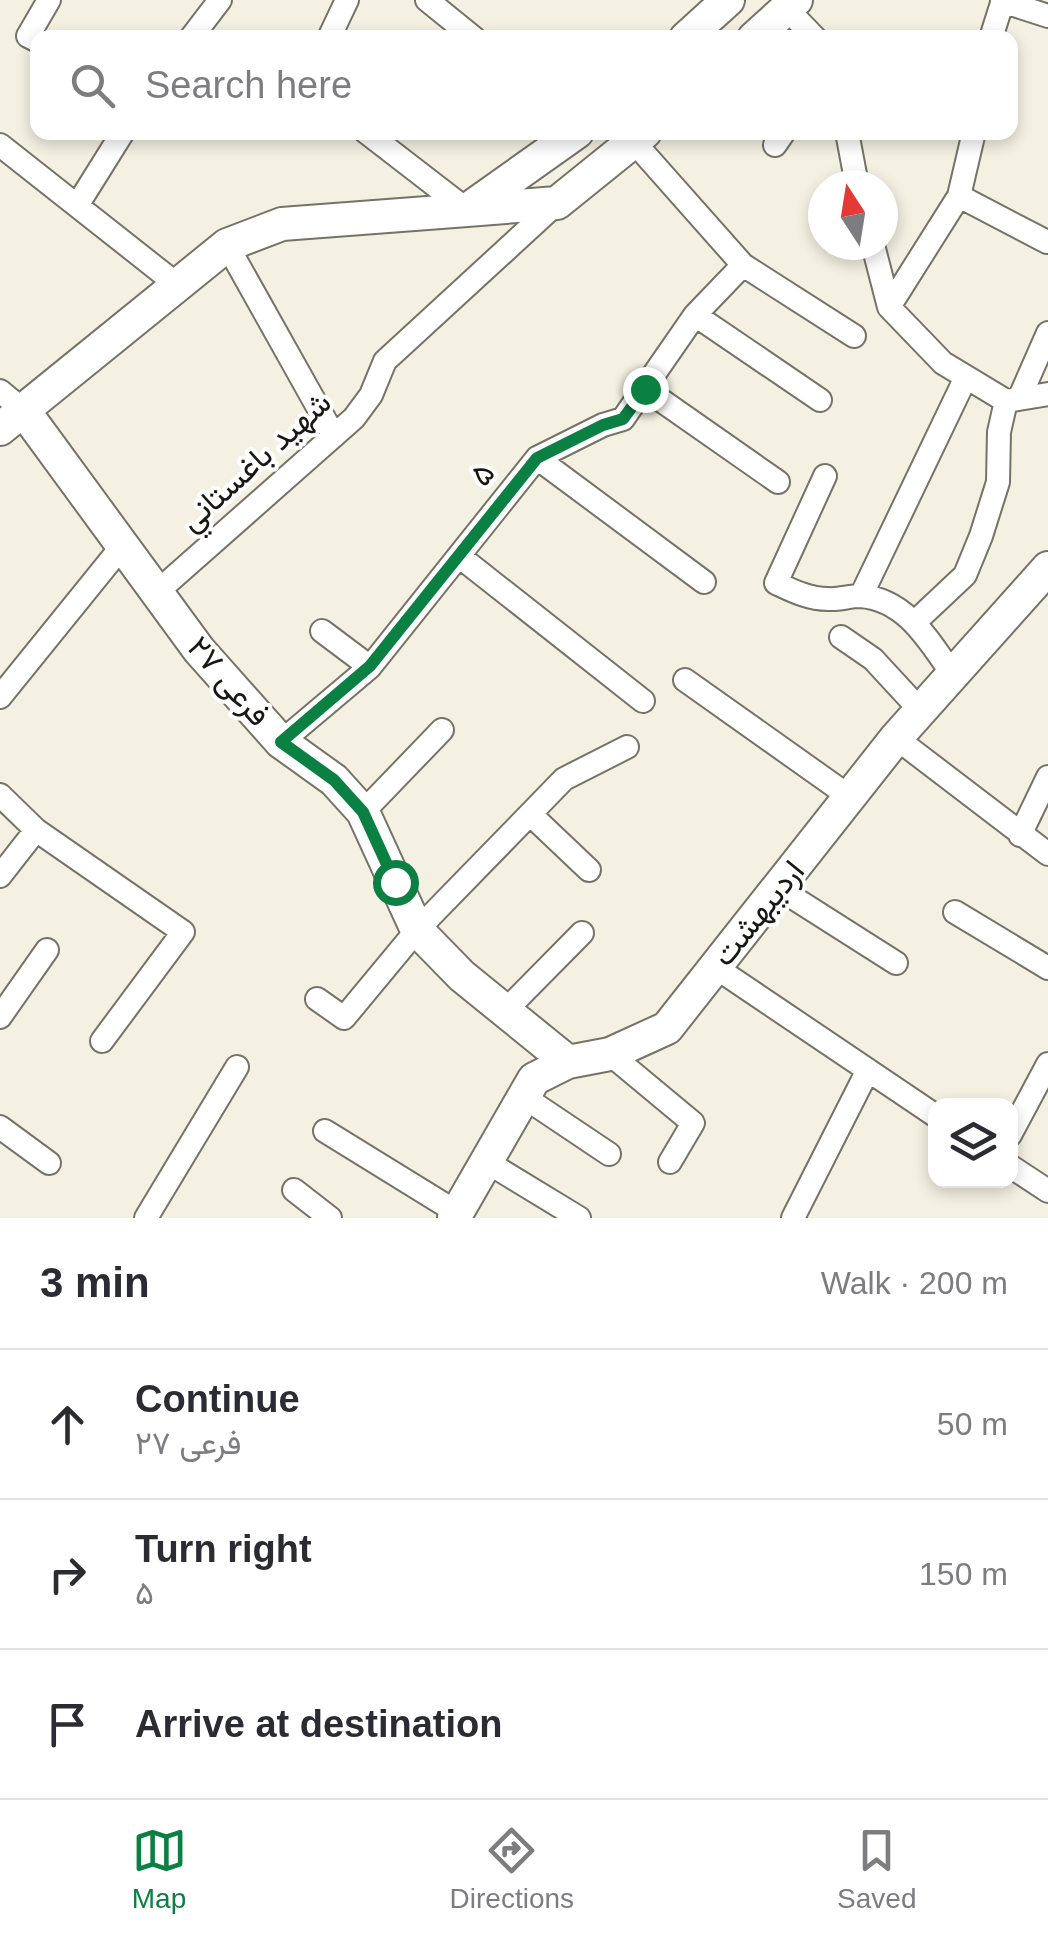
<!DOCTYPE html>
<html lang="en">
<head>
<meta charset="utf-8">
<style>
  :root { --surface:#fff; --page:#f2f2f3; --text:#2b2b33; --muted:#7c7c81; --line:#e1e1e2; --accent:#0b8043 }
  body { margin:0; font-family:Arial,Vazirmatn,sans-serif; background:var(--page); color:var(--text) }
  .controls { position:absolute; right:30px; bottom:30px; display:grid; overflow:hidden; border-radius:20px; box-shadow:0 5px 15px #0003 }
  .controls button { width:90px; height:90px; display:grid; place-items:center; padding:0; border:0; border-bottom:2px solid var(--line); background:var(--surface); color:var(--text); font:50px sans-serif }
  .compass { position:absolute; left:808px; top:170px; width:90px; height:90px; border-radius:50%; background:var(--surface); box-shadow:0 5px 15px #0003; rotate:348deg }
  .stop { position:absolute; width:30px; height:30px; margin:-22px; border:8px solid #0b8043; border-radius:50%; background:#fff }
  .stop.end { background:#0b8043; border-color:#fff; box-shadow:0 2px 10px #0008 }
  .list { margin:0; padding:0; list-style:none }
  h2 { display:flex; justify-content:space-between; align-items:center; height:130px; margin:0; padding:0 40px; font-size:42px }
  h2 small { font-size:32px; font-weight:400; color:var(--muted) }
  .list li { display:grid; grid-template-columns:65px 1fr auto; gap:30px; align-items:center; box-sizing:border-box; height:150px; padding:0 40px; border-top:2px solid var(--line) }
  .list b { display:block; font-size:38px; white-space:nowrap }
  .list p { margin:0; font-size:32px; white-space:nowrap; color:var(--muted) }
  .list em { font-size:32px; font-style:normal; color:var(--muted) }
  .icon { flex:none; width:55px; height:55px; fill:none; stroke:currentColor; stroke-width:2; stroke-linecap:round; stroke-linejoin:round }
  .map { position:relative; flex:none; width:1048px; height:1218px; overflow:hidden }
  .search { position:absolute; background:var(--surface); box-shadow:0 5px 15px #0003; left:30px; right:30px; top:30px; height:110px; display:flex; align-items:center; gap:25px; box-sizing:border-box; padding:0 35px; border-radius:20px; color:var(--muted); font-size:38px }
  .sheet { height:580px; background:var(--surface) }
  nav { display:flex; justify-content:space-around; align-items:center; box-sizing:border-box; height:140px; border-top:2px solid var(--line); background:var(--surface); font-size:28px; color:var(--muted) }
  nav a { display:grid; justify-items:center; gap:5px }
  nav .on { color:var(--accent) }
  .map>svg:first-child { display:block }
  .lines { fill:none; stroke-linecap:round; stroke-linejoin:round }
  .street-casing { stroke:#767366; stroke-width:26 }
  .secondary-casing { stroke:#767366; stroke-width:36 }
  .street { stroke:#fff; stroke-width:22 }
  .secondary { stroke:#fff; stroke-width:32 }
  .route { stroke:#0b8043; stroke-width:12 }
  .labels { text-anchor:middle; stroke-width:8; stroke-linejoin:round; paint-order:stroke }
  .street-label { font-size:32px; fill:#181712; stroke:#fff }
</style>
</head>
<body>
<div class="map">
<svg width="1048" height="1218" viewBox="0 0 1048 1218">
  <rect width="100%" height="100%" fill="#f4f0e2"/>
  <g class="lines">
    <defs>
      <path id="street" d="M427,0l47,38
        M1002,1l46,15
        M787,9l28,29
        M191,38l29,-38
        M329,38l18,-38
        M991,38l12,-38
        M38,41l-10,-5 21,-36
        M366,132l101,78
        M847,132l10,53
        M634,142l109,123 111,71
        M0,145l175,138
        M775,145l9,-13
        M959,196l88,46
        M78,204l45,-72
        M227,245l107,191
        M873,245l16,62 54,56 63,38 42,-7
        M889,307l70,-111 15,-64
        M695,315l125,85
        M645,389l133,93
        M0,391l24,20
        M1019,399l29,-66
        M537,458l167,124
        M825,476l-49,107c17,8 33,16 52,16 11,1 21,-3 32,-3 46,3 69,45 93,79
        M459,556l184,145
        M157,592l197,-174 17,-23 14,-34 172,-158
        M861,596l105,-219
        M914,623l51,-48 16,-39 17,-54 1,-50 7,-31
        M322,631l48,36
        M841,637l32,22 49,53
        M685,680l165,117
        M0,697l123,-152
        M896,738l152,116
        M281,742l89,-75 167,-209 66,-33 20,-6 72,-104 48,-50
        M0,795l36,35 147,102 -81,109
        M363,812l79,-82
        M530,814l34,-35 63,-32
        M1020,835l28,-58
        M0,876l36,-46
        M778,888l118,75
        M955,912l93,56
        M715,967l221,149
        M317,999l27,19 73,-88 113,-116 59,56
        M505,1011l77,-78
        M0,1017l47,-67
        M610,1054l83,69 -23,39
        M524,1097l85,57
        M0,1127l49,36
        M325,1131l133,82
        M1010,1135l38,-71
        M487,1162l92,56
        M1010,1166l38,25
        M294,1190l36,28
        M146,1218l91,-151
        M793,1218l75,-148"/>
      <path id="secondary" d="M686,38l42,-38
        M754,38l42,-38
        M467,210l90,-7 88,-71
        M24,411l175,239 82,92 53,38 29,32 54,118 45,46 106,86
        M0,429l227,-184 55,-21 185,-14 110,-78
        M454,1218l80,-139 34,-17 42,-8 57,-26 229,-290 152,-170"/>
    </defs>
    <!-- street casing -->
    <use href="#street" class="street-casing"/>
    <!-- secondary casing -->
    <use href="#secondary" class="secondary-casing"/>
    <!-- street -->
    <use href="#street" class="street"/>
    <!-- secondary -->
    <use href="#secondary" class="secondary"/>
  </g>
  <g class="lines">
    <!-- route -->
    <path class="route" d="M395,882l-32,-70 -29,-32 -53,-38 89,-76 167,-208 66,-33 20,-6 22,-30"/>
  </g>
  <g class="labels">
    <!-- street labels -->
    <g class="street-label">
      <text transform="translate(255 461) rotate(-42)" y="11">شهيد باغستاني</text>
      <text transform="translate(482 474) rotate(-52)" y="11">۵</text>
      <text transform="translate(229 681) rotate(49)" y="11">فرعی ۲۷</text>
      <text transform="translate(758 913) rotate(-51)" y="11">اردیبهشت</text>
    </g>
  </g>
</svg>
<div class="controls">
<button><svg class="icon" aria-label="layers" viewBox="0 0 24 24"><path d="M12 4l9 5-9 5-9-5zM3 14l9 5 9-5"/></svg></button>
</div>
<svg class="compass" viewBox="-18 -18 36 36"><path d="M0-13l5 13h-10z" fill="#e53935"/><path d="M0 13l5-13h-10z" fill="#7c7c81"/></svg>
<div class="stop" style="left:395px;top:882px"></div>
<div class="stop end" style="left:645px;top:389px"></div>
<div class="search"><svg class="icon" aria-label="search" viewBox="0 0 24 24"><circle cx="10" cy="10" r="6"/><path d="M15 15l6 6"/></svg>Search here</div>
</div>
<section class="sheet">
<h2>3 min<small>Walk · 200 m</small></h2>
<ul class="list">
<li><svg class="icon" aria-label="ahead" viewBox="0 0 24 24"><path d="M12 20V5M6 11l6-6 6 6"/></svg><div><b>Continue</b><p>فرعی ۲۷</p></div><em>50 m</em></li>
<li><svg class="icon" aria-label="right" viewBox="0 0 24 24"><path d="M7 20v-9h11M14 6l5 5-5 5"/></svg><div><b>Turn right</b><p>۵</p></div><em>150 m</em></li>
<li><svg class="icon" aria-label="arrive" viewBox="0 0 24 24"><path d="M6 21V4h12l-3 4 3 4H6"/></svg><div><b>Arrive at destination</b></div></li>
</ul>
</section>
<nav>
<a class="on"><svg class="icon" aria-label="map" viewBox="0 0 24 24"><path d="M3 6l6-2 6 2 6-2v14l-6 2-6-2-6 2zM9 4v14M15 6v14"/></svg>Map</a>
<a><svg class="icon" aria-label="directions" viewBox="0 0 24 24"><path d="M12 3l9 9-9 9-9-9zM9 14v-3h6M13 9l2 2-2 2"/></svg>Directions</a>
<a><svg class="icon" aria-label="saved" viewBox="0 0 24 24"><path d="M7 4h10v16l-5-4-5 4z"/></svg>Saved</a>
</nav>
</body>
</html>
